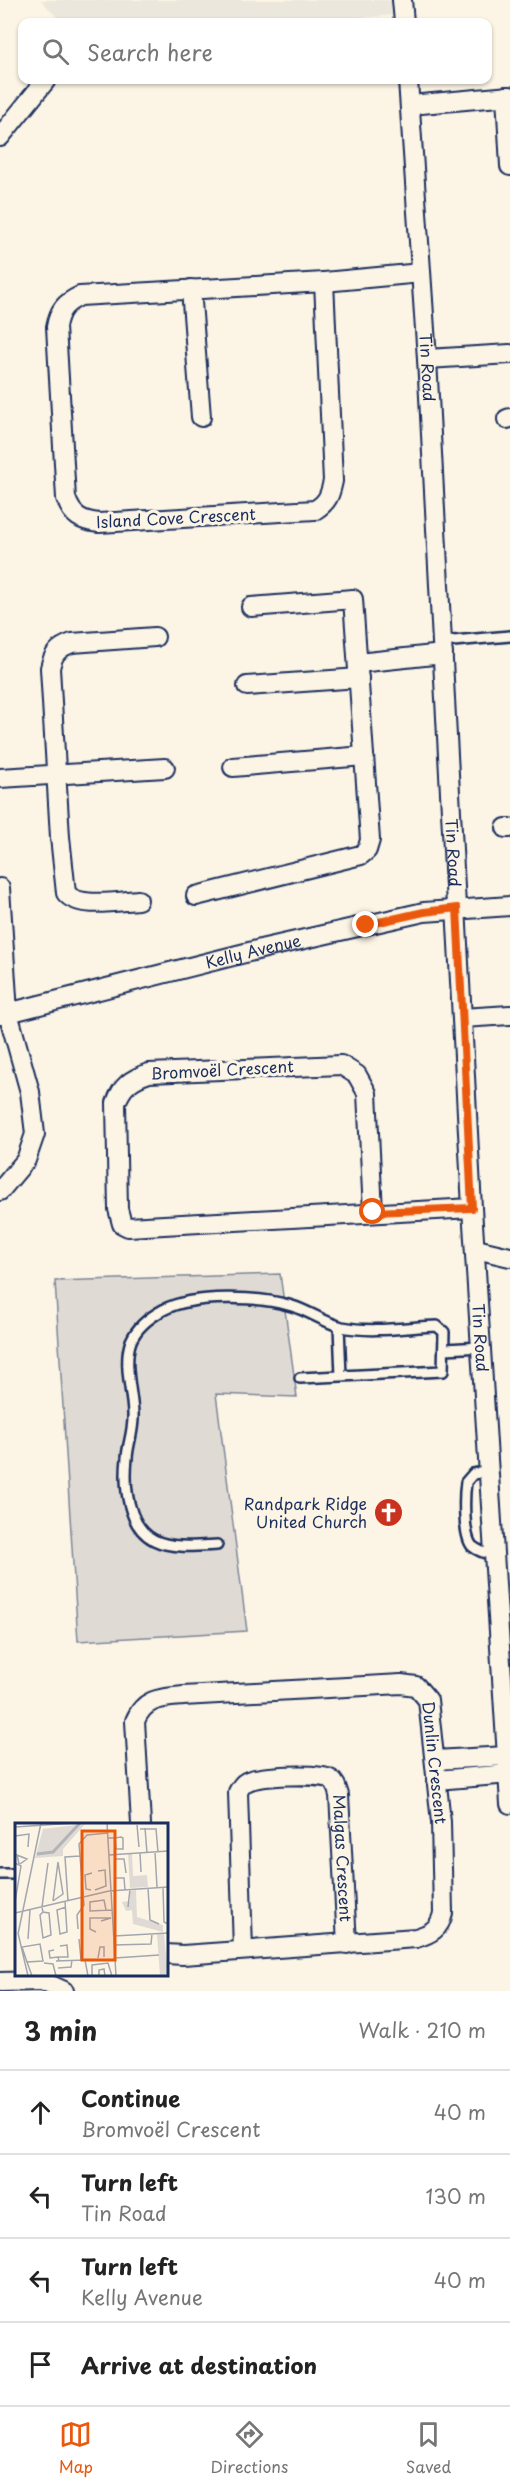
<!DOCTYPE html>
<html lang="en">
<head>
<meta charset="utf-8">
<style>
  :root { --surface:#fff; --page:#f2f2f2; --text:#222; --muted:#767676; --line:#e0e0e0; --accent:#ea580c }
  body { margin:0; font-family:"Playpen Sans",sans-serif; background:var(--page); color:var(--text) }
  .stop { position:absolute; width:18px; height:18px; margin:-14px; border:4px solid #ea580c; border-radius:50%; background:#fff }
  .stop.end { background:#ea580c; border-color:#fff; box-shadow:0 2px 6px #0008 }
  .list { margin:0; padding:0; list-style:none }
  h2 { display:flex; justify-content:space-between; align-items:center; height:78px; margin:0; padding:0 24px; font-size:26px }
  h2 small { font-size:20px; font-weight:400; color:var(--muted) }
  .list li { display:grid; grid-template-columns:39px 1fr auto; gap:18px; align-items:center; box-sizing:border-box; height:84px; padding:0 24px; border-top:2px solid var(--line) }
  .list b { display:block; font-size:22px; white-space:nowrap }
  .list p { margin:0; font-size:20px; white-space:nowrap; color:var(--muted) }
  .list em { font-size:20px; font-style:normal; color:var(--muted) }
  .icon { flex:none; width:33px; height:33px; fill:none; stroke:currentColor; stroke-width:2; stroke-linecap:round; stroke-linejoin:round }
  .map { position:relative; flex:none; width:510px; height:1991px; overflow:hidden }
  .search { position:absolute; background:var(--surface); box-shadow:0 2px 4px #0004; left:18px; right:18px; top:18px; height:66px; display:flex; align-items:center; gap:15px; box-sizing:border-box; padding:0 21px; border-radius:12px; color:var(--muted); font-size:22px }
  .sheet { height:414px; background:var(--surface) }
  nav { display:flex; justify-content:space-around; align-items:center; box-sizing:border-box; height:84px; border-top:2px solid var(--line); background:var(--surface); font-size:16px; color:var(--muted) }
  nav a { display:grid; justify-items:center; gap:3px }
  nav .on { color:var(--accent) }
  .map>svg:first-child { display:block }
  .built { fill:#ece7dc }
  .green { fill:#dfdbd4; stroke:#7d8599; stroke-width:1.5 }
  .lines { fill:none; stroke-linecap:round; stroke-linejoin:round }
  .lane-casing { stroke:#1b2f5e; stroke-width:14 }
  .street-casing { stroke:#1b2f5e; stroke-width:22 }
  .lane { stroke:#fcf5e5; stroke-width:9 }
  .street { stroke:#fcf5e5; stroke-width:18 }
  .route { stroke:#ea580c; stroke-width:8 }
  .labels { text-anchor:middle; stroke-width:6; stroke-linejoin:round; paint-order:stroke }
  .street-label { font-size:16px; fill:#1b2f5e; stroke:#fcf5e5 }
  .poi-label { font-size:16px; fill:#1b2f5e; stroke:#fcf5e5; text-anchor:end }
  .inset-river { fill:none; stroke:#b2b4b8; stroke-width:3 }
  .inset-road { fill:none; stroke:#a2a6af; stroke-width:1.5 }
  .view { fill:#e8590c; fill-opacity:0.15; stroke:#e8590c; stroke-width:3 }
  .inset-edge { fill:none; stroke:#1b2f5e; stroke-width:3 }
</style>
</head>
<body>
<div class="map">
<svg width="510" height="1991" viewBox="0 0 510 1991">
  <rect width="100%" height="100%" fill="#fcf5e5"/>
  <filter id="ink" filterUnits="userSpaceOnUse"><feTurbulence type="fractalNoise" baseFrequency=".0167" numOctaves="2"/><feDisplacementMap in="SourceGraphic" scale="12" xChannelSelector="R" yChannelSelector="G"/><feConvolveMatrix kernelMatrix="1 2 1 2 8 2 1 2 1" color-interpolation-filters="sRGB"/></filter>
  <g filter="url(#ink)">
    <!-- built -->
    <path class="built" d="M41,0h354l1,15 -96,7h-239z"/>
    <!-- green -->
    <path class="green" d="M280,1274l17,123 -81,-3 31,237 -169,10 -23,-360z"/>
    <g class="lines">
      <defs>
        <path id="lane" d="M442,642l68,-6
          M339,1326l2,50
          M445,1349l37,-2
          M490,1471l-17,3 -7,8c-2,14 -3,53 6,64 7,6 14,7 23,9
          M217,1545c-20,1 -45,4 -63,-5 -27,-14 -30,-55 -27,-82 1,-16 7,-27 6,-45 -1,-22 -10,-50 -2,-72 6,-14 19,-24 32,-31 29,-16 98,-14 129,-4 17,5 33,17 50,21 31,6 65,0 95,-1l7,6 -1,39 -143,7
          M0,1874h16"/>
        <g id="street">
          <path d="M402,0l2,22"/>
          <path id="s1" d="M408,80l19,279 45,849 38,596"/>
          <path d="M506,96l4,70"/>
          <path d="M410,105l100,-9"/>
          <path d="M0,137l46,-57"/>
          <path d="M324,282l9,199c-3,14 -5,21 -18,29l-216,13c-18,-2 -27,-7 -33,-25l-10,-171c3,-17 9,-24 24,-31z"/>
          <path d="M324,282l97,-9"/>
          <path d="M191,289l10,128"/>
          <path d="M427,359l83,-5"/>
          <path d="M507,419l3,-1"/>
          <path d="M358,663l85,-9"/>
          <path d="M247,686l112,-8"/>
          <path d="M233,767l131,-11"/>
          <path d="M0,778l165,-10"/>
          <path d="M506,828h4"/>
          <path d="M0,888l8,125 22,79 5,42 -9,26 -26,31"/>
          <path d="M196,896l165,-41 6,-5 3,-10 -17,-241 -102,8"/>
          <path d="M138,900c-19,1 -60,9 -72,-7l-6,-56 -10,-169c3,-14 8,-20 22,-25l83,-6"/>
          <path id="s2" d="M0,1015l265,-67 159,-36 86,-6"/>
          <path d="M462,1018l48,-3"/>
          <path d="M373,1212l-6,-119 -10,-18 -16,-10 -192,8c-18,6 -27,13 -33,30l2,106 4,15 6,3 344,-19"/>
          <path d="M476,1249l34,8"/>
          <path d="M435,1760l72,-4 3,2"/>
          <path d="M436,1780l74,-6"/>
          <path id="s3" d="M141,1824l-6,-103c9,-23 26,-23 48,-25l218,-12 15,2 12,14 13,122 2,91c-3,16 -13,21 -27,25l-233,17 -17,-1"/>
          <path id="s4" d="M243,1950l-5,-158c2,-4 4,-8 8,-10 13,-7 72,-9 84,-3 6,4 7,10 9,16l8,149"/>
          <path d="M0,1982l42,-1 22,10"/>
        </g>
      </defs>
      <!-- lane casing -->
      <use href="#lane" class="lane-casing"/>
      <!-- street casing -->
      <use href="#street" class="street-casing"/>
      <!-- lane -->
      <use href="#lane" class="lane"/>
      <!-- street -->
      <use href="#street" class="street"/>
    </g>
  </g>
  <g class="lines" filter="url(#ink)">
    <!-- route -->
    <path class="route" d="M366,925l58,-13 33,-4 15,300 -99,4"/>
  </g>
  <!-- icons -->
  <defs>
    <symbol id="church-disc" viewBox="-11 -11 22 22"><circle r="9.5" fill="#c8321e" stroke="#fcf5e5"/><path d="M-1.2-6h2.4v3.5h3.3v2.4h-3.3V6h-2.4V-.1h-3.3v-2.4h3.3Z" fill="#fff"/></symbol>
  </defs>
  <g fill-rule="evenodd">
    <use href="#church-disc" x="372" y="1496" width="33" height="33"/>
  </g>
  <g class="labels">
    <!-- street labels -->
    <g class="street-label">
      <text dy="6" stroke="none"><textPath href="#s1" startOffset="288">Tin Road</textPath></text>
      <text transform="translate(176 518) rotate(-3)" y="6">Island Cove Crescent</text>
      <text dy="6" stroke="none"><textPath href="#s1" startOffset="774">Tin Road</textPath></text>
      <text dy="6" stroke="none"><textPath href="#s2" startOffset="261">Kelly Avenue</textPath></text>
      <text transform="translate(222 1070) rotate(-3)" y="6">Bromvoël Crescent</text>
      <text dy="6" stroke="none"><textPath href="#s1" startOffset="1260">Tin Road</textPath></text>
      <text dy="6" stroke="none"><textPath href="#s3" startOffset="476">Dunlin Crescent</textPath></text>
      <text dy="6" stroke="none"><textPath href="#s4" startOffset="338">Malgas Crescent</textPath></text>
    </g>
    <!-- poi labels -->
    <g class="poi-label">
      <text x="367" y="1510">Randpark Ridge<tspan x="367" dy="18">United Church</tspan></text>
    </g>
  </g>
  <!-- overview -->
  <g transform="translate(15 1823)">
    <rect width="153" height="153" fill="#fcf5e5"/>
    <path d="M70,1l-22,25v7l-28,2 8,-29zM113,31h4l1,22 14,-1 1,12 -18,1zM121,67l1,27 26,8v7l-30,-8 -1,-14 -6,1 -4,-9 8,-1v-10zM142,111h7l4,42h-8z" fill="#dfdbd4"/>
    <path class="inset-river" d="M22,31l16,-2 27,-29"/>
    <path class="inset-road" d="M92,0l9,153M122,2l2,22M0,4l59,-4M130,5l2,25M125,6h16l2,23M0,13l14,-2 -1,13M93,15h7l6,-1 2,1v11h-7l-1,-11M140,29l2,35M125,30l1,19M94,32l59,-4M100,36h9l2,14M0,40l6,3 -6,36M4,41l-2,-9 10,4 -7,5M100,55h9l1,12M148,64l1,35 4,2M133,65l2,32 9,4M76,67l-5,-1 -1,-14 7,-2M80,67l11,-4 -1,-16 -7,1M38,78l10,-7 -5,-32M38,78l5,-39M50,78l2,31 -7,2 -3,-24 9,-3M53,78l-3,-44 15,-1M113,84l2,-18M91,87l-2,-10 -14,2v9l22,-1M28,89l-3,3 3,23 8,-3 -2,-22 -6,-1 -1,-5 6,-44M0,90l94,-22 59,-4M63,106l-1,-14 7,-10 -5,-61 8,-9 21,-2M81,109l-6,-3v-11h21l-10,3M3,110l10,43M3,111l23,-111M99,113l54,-3M13,116l2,-29M64,116l2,21M99,122l37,-1 1,-10M39,127l-5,1 1,7 8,-1M83,135l2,-11h4v10M100,135l44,-3M41,138l29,-1 3,16M44,138l-1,-4h10l-1,-12 -7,1M12,139l-5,-15 18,-3 3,17 -16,1 5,14M29,140l9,1 3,12M43,145l13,-1 1,-7M77,153v-11l16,-2 4,13M84,153v-6l5,-1 1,7"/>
    <path class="view" d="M67,8h33v129h-33z"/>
    <rect width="153" height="153" class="inset-edge"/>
  </g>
</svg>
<div class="stop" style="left:373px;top:1212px"></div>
<div class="stop end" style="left:366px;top:925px"></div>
<div class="search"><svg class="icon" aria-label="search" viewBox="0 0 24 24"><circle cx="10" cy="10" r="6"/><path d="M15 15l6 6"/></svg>Search here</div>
</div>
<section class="sheet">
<h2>3 min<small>Walk · 210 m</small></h2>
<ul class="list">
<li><svg class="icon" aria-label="ahead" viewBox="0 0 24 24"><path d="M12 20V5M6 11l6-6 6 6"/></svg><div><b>Continue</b><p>Bromvoël Crescent</p></div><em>40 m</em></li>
<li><svg class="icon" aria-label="left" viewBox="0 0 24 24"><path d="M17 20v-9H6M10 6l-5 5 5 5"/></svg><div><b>Turn left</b><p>Tin Road</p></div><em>130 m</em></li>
<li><svg class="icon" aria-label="left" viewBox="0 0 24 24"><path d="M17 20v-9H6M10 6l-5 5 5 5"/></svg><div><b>Turn left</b><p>Kelly Avenue</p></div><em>40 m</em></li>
<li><svg class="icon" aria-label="arrive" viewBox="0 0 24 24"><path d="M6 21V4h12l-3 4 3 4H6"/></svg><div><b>Arrive at destination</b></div></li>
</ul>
</section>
<nav>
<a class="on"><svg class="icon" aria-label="map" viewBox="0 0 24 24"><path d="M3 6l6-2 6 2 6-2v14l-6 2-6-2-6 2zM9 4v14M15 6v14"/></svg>Map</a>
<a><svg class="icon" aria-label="directions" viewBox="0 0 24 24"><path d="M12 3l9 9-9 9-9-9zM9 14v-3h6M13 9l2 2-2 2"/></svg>Directions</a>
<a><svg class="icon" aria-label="saved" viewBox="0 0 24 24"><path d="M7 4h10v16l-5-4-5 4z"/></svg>Saved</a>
</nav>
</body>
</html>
